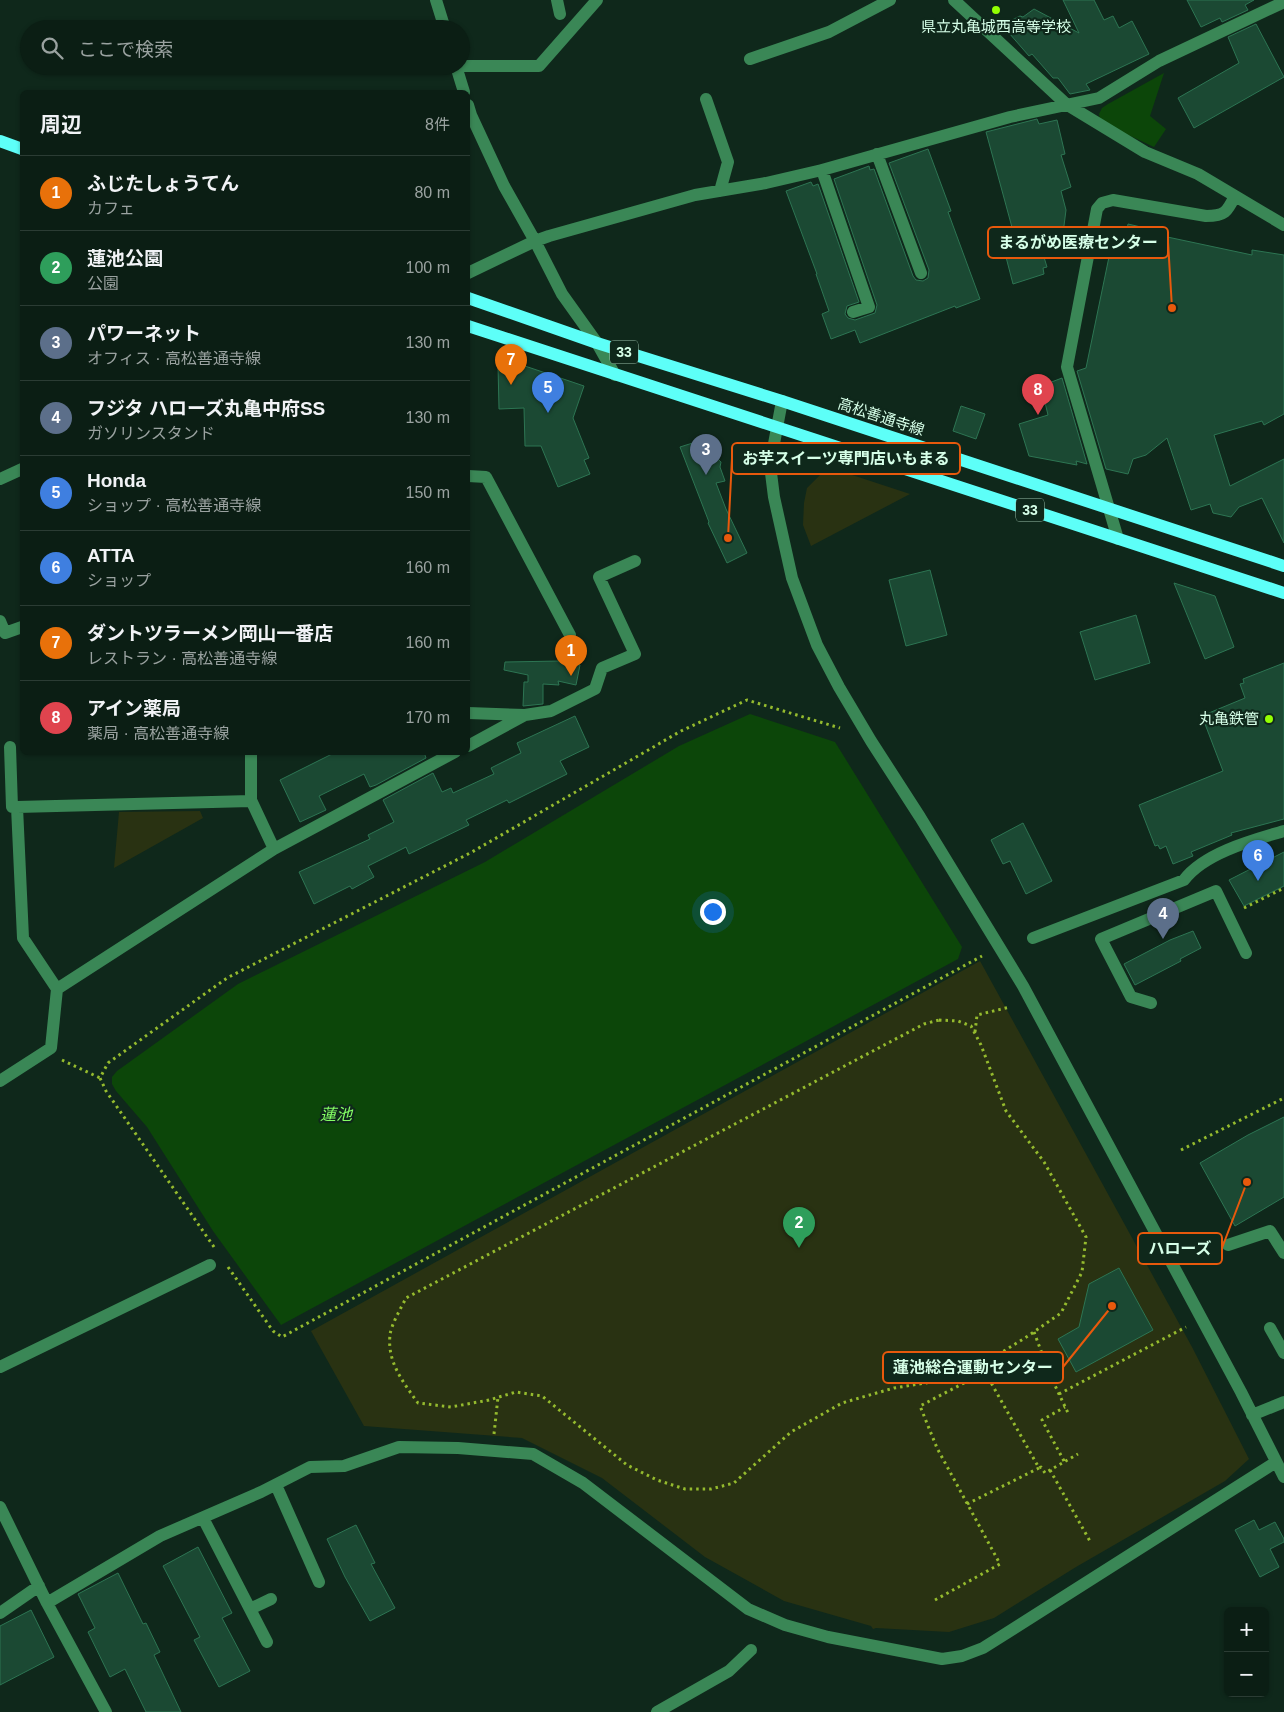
<!DOCTYPE html>
<html lang="ja">
<head>
<meta charset="utf-8">
<style>
  :root { --surface:#0b1e14; --page:#192b22; --text:#f1f3f6; --muted:#9aa2a0; --line:#2b3c34; --accent:#93ff02 }
  body { margin:0; font-family:Helvetica,"Noto Sans JP",sans-serif; background:var(--page); color:var(--text) }
  .controls { position:absolute; right:15px; bottom:15px; display:grid; overflow:hidden; border-radius:8px; box-shadow:0 1px 4px #0004 }
  .controls button { width:45px; height:45px; display:grid; place-items:center; padding:0; border:0; border-bottom:1px solid var(--line); background:var(--surface); color:var(--text); font:25px sans-serif }
  .you { position:absolute; left:712px; top:911px; width:18px; height:18px; margin:-12px; border:4px solid #fff; border-radius:50%; background:#1a73e8; box-shadow:0 0 0 8px #1a73e833 }
  .badge { display:grid; place-items:center; width:32px; height:32px; border-radius:50%; background:var(--accent); color:#fff; font-size:16px; font-weight:700 }
  .pin { position:absolute; translate:-50% -41px; filter:drop-shadow(0 1px 2px #0008) }
  .pin::after { content:''; position:absolute; top:26px; width:18px; height:15px; background:inherit; clip-path:polygon(0 0,100% 0,50% 100%) }
  .list { margin:0; padding:0; list-style:none }
  h2 { display:flex; justify-content:space-between; align-items:center; height:65px; margin:0; padding:0 20px; font-size:21px }
  h2 small { font-size:16px; font-weight:400; color:var(--muted) }
  .list li { display:grid; grid-template-columns:32px 1fr auto; gap:15px; align-items:center; box-sizing:border-box; height:75px; padding:0 20px; border-top:1px solid var(--line) }
  .list b { display:block; font-size:19px; white-space:nowrap }
  .list p { margin:0; font-size:16px; white-space:nowrap; color:var(--muted) }
  .list em { font-size:16px; font-style:normal; color:var(--muted) }
  .icon { flex:none; width:28px; height:28px; fill:none; stroke:currentColor; stroke-width:2; stroke-linecap:round; stroke-linejoin:round }
  .map { position:relative; flex:none; width:1284px; height:1712px; overflow:hidden }
  .search { position:absolute; background:var(--surface); box-shadow:0 1px 4px #0004; left:20px; top:20px; width:450px; height:55px; display:flex; align-items:center; gap:12px; box-sizing:border-box; padding:0 18px; border-radius:28px; color:var(--muted); font-size:19px }
  .panel { position:absolute; background:var(--surface); box-shadow:0 1px 4px #0004; left:20px; top:90px; width:450px; height:665px; border-radius:8px }
  .map>svg:first-child { display:block }
  .green { fill:#293212 }
  .water { fill:#0c4609 }
  .building { fill:#1b4933; stroke:#2d7553 }
  .lines { fill:none; stroke-linecap:round; stroke-linejoin:round }
  .path { stroke:#95bb2e; stroke-width:3; stroke-dasharray:2.5 4; stroke-linecap:butt }
  .minor { stroke:#3a8756; stroke-width:12 }
  .major { stroke:#5dfff8; stroke-width:12 }
  .poi-dot { fill:#93ff02; stroke:#0f281b; stroke-width:2 }
  .labels { text-anchor:middle; stroke-width:4.5; stroke-linejoin:round; paint-order:stroke }
  .shield { fill:#0f281b; stroke:#9abeaa; stroke-width:1 }
  .shield-label { font-size:14px; font-weight:bold; fill:#d6ffe8 }
  .poi-label { font-size:15px; fill:#d6ffe8; stroke:#0f281b }
  .street-label { font-size:15px; fill:#d6ffe8; stroke:#0f281b }
  .water-label { font-size:16px; font-style:italic; fill:#84ff64; stroke:#0f281b }
  .leader { fill:none; stroke:#e8590c; stroke-width:2 }
  .callout-dot { fill:#e8590c; stroke:#0f281b; stroke-width:2 }
  .callout { fill:#0f281b; stroke:#e8590c; stroke-width:2 }
  .callout-label { font-size:16px; text-anchor:middle; font-weight:bold; fill:#d6ffe8 }
</style>
</head>
<body>
<div class="map">
<svg width="1284" height="1712" viewBox="0 0 1284 1712">
  <rect width="100%" height="100%" fill="#0f281b"/>
  <!-- green -->
  <path class="green" d="M831,471l12,1 67,22 -99,52 -8,-21 1,-22 3,-15 13,-13z
    M200,811l3,7 -89,50 5,-56z
    M980,961l212,386 57,112 -24,22 -149,86 -82,51 -45,14 -73,-4 -3,1 -2,-3 -87,-25 -79,-44 -103,-79 -80,-40 -158,-12 -53,-95z"/>
  <!-- water -->
  <path class="water" d="M1164,73l-14,43 16,13 -12,18 -47,-22 -7,-5 -1,-6 3,-6 6,-4z
    M750,714l85,28 127,205 -4,12 -677,366 -68,-94 -66,-104 -31,-36 -4,-7v-7l5,-6 121,-87 247,-122 194,-116z"/>
  <!-- building -->
  <path class="building" d="M1063,0h31l10,20 9,-4 6,12 13,-7 17,33 -63,30 4,6 -20,4 -12,-16h-5l-21,-24 -3,2 -27,-31 18,-9 3,1 11,-8 45,24z
    M1187,0h67l-9,5 3,5 -26,12 -2,-4 -19,9z
    M1256,24l28,53 -90,51 -16,-30 61,-35 -11,-26z
    M1037,119l2,5 18,-4 8,34 -4,1 10,32 -10,4 5,19 -5,39 -18,5 4,13 -4,1 1,6 -31,10 -13,-50 13,-3 -27,-99z
    M928,149l23,62 -3,1 32,87 -24,9 -1,-2 -95,37 -5,-13 -24,9 -9,-25 7,-3 -13,-37h1l-31,-83 25,-9 2,4 5,-2 41,118 -12,4 -2,8 3,4 7,2 20,-7 2,-8 -43,-126 35,-13 1,4 4,-1 39,107 3,4 7,1 5,-3 1,-8 -40,-107z
    M1128,224l30,7v4l94,20v-5l32,5v159l-20,11 -2,-4 -48,14 16,51 54,-27v84l-22,-45 -23,9 -8,10 -18,-4 -3,-9 -19,6 -24,-72 -21,17 -13,4 -5,15 -22,-5 -29,-98 9,-3 29,-140 12,2z
    M519,364l65,22 -11,32 16,40 -5,2 6,14 -32,13 -17,-41h-16l-1,-38 -25,1 -1,-44z
    M1062,378l25,86 -11,-3 1,4 -48,-9 -10,-32 29,-9 -7,-29z
    M961,406l24,8 -9,25 -23,-8z
    M699,441l22,21 -1,5 5,14 -9,2 10,26 21,44 -20,10 -19,-40 1,-1 -29,-75z
    M930,570l17,65 -41,11 -17,-66z
    M1174,583l41,13 19,51 -29,12z
    M1136,615l14,48 -55,17 -15,-48z
    M561,661l19,4 -4,20 -18,-4 1,4 -16,-1v20l-20,2 1,-24h4v-7l-24,-5 1,-8z
    M1284,663v156l-53,14 1,2 -41,17 2,4 -20,8 -7,-18 -6,3 -2,-4 -3,1 -16,-41 84,-34 -18,-47h3l-4,-9 41,-17 -5,-14 4,-1 -1,-4z
    M575,716l14,31 -29,14 7,13 -58,29 -2,-3 -41,20 3,5 -60,29 -3,-7 -38,19 6,11 -22,12 -2,-3 -36,18 -15,-32 71,-33 -2,-4 26,-13 -11,-22 50,-27 9,19 9,-4 2,5 41,-19 -3,-6 30,-15 -4,-10z
    M336,752h88l2,6 -50,27 -6,2 -6,-13 -45,22 7,14 -26,12 -20,-42z
    M1023,823l29,58 -26,13 -16,-33 -7,3 -12,-24z
    M1284,852v34l-40,20 -15,-26z
    M1193,931l8,17 -21,11 1,2 -46,24 -11,-21 46,-24z
    M1284,1117v80l-49,29 -35,-63 48,-28z
    M1119,1268l34,62 -77,42 -18,-33 21,-12 10,-43z
    M1254,1520l5,10 16,-8 9,17v3l-14,7 9,18 -19,10 -25,-47z
    M356,1525l19,38 -4,1 24,44 -25,13 -25,-44 -18,-38z
    M198,1547l34,66 -10,5 28,53 -31,16 -25,-47 6,-3 -37,-71z
    M118,1573l25,51 3,-1 14,29 -6,3 27,57h-35l-21,-43 -15,8 -22,-45 7,-4 -17,-34z
    M31,1610l23,47 -54,28v-59z"/>
  <g class="lines">
    <!-- path -->
    <path class="path" d="M1244,908l40,-20
      M939,1020l19,1 13,5 10,19 25,66 38,51 42,75 -4,35 -21,41 -33,23 -45,28 -51,18 -38,6 -52,15 -51,29 -57,51 -23,6h-26l-28,-9 -30,-15 -85,-69 -26,-4 -27,8 -38,7 -33,-4c-15,-21 -31,-41 -28,-68 1,-10 11,-27 16,-37l518,-274z
      M975,1032l2,-17 33,-8
      M62,1060l38,18
      M1181,1150l103,-52
      M214,1247l-108,-156 -6,-13 8,-15 119,-85 245,-126 209,-121 66,-31 93,28
      M228,1267l45,64 9,6 700,-381
      M1034,1332l16,43 19,40
      M1059,1394l127,-67
      M494,1434l4,-37
      M1064,1461l-22,-41 23,-13
      M1050,1470l41,73
      M967,1504l72,-36
      M935,1600l65,-36 -63,-116 -17,-42 65,-34 54,96 2,-1 4,6 33,-19"/>
    <!-- minor -->
    <path class="minor" d="M436,0l9,29
      M557,0l3,14
      M954,0l112,104 79,48 53,22 86,51
      M750,59l79,-27 61,-32
      M456,66l8,26
      M461,66h78l58,-66
      M706,99l22,63 -8,29
      M468,105l3,10 33,71 31,55 27,53 35,49 18,32
      M877,154l44,119
      M822,170l47,137 -16,5
      M468,273l67,-32 14,-5 146,-41 71,-12 56,-13 188,-53 89,-19 60,-37 125,-59
      M782,401l-12,64 4,32 18,81 25,67 22,42 32,54 49,76 103,169 218,406 43,85
      M468,476l18,1 84,158
      M0,479l22,-10
      M1118,539l-51,-172 30,-158 5,-6 11,-3 93,16c19,0 21,-4 29,-20
      M0,621l5,12 17,-6
      M468,713l57,2 -57,31
      M525,715l26,-4 44,-22 7,-21 33,-14 -36,-77 36,-16
      M10,747l2,60h5
      M251,800l23,49
      M1033,938l151,-58c20,-27 69,-40 100,-49
      M57,989l217,-140 181,-97
      M1151,1003l-20,-6 -30,-58 115,-48 30,62
      M0,1081l51,-33 6,-59 -34,-51 -6,-131 234,-6v-49
      M1228,1245l42,-14 14,22
      M1270,1328l14,25
      M0,1367l210,-102
      M1252,1415l32,-13
      M276,1485l43,97
      M0,1507l47,96 59,109
      M203,1518l64,124
      M47,1603l113,-67 101,-44 49,-25 34,-1 55,-19 59,1 75,6 50,29 165,126 37,16 43,12 114,22 20,-3 21,-8 293,-186
      M250,1609l21,-10
      M0,1613l39,-27
      M657,1712l72,-41 22,-21"/>
    <!-- major -->
    <path class="major" d="M0,141l22,8
      M468,298l129,45 185,58 502,165
      M468,326l816,267"/>
  </g>
  <!-- markers -->
  <g class="poi-dot">
    <circle cx="996" cy="10" r="5"/>
    <circle cx="1269" cy="719" r="5"/>
  </g>
  <g class="labels">
    <!-- shield labels -->
    <g class="shield">
      <rect x="610" y="340.5" width="28" height="23" rx="4"/>
      <rect x="1016" y="498.5" width="28" height="23" rx="4"/>
    </g>
    <g class="shield-label">
      <text x="624" y="357">33</text>
      <text x="1030" y="515">33</text>
    </g>
    <!-- poi labels -->
    <g class="poi-label">
      <text x="996" y="32">県立丸亀城西高等学校</text>
      <text x="1259" y="724" text-anchor="end">丸亀鉄管</text>
    </g>
    <!-- street labels -->
    <g class="street-label">
      <text transform="translate(881 417) rotate(18)" y="5">高松善通寺線</text>
    </g>
    <!-- water labels -->
    <g class="water-label">
      <text x="336" y="1120">蓮池</text>
    </g>
  </g>
  <!-- callouts -->
  <path class="leader" d="M1172 308L1168 242M728 538L732 458M1247 1182L1222 1248M1112 1306L1063 1367"/>
  <g class="callout-dot">
    <circle cx="1172" cy="308" r="5"/>
    <circle cx="728" cy="538" r="5"/>
    <circle cx="1247" cy="1182" r="5"/>
    <circle cx="1112" cy="1306" r="5"/>
  </g>
  <g class="callout">
    <rect x="988" y="227" width="180" height="31" rx="5"/>
    <rect x="732" y="443" width="228" height="31" rx="5"/>
    <rect x="1138" y="1233" width="84" height="31" rx="5"/>
    <rect x="883" y="1352" width="180" height="31" rx="5"/>
  </g>
  <g class="callout-label">
    <text x="1078" y="248">まるがめ医療センター</text>
    <text x="846" y="464">お芋スイーツ専門店いもまる</text>
    <text x="1180" y="1254">ハローズ</text>
    <text x="973" y="1373">蓮池総合運動センター</text>
  </g>
</svg>
<div class="controls">
<button>+</button>
<button>−</button>
</div>
<div class="you"></div>
<div class="pin badge" style="left:571px;top:676px;background:#e8710a">1</div>
<div class="pin badge" style="left:799px;top:1248px;background:#2e9e5b">2</div>
<div class="pin badge" style="left:706px;top:475px;background:#5c6f8a">3</div>
<div class="pin badge" style="left:1163px;top:939px;background:#5c6f8a">4</div>
<div class="pin badge" style="left:548px;top:413px;background:#3f7fe0">5</div>
<div class="pin badge" style="left:1258px;top:881px;background:#3f7fe0">6</div>
<div class="pin badge" style="left:511px;top:385px;background:#e8710a">7</div>
<div class="pin badge" style="left:1038px;top:415px;background:#e0444e">8</div>
<div class="search"><svg class="icon" aria-label="search" viewBox="0 0 24 24"><circle cx="10" cy="10" r="6"/><path d="M15 15l6 6"/></svg>ここで検索</div>
<section class="panel">
<h2>周辺<small>8件</small></h2>
<ul class="list">
<li><span class="badge" style="background:#e8710a">1</span><div><b>ふじたしょうてん</b><p>カフェ</p></div><em>80 m</em></li>
<li><span class="badge" style="background:#2e9e5b">2</span><div><b>蓮池公園</b><p>公園</p></div><em>100 m</em></li>
<li><span class="badge" style="background:#5c6f8a">3</span><div><b>パワーネット</b><p>オフィス · 高松善通寺線</p></div><em>130 m</em></li>
<li><span class="badge" style="background:#5c6f8a">4</span><div><b>フジタ ハローズ丸亀中府SS</b><p>ガソリンスタンド</p></div><em>130 m</em></li>
<li><span class="badge" style="background:#3f7fe0">5</span><div><b>Honda</b><p>ショップ · 高松善通寺線</p></div><em>150 m</em></li>
<li><span class="badge" style="background:#3f7fe0">6</span><div><b>ATTA</b><p>ショップ</p></div><em>160 m</em></li>
<li><span class="badge" style="background:#e8710a">7</span><div><b>ダントツラーメン岡山一番店</b><p>レストラン · 高松善通寺線</p></div><em>160 m</em></li>
<li><span class="badge" style="background:#e0444e">8</span><div><b>アイン薬局</b><p>薬局 · 高松善通寺線</p></div><em>170 m</em></li>
</ul>
</section>
</div>
</body>
</html>
